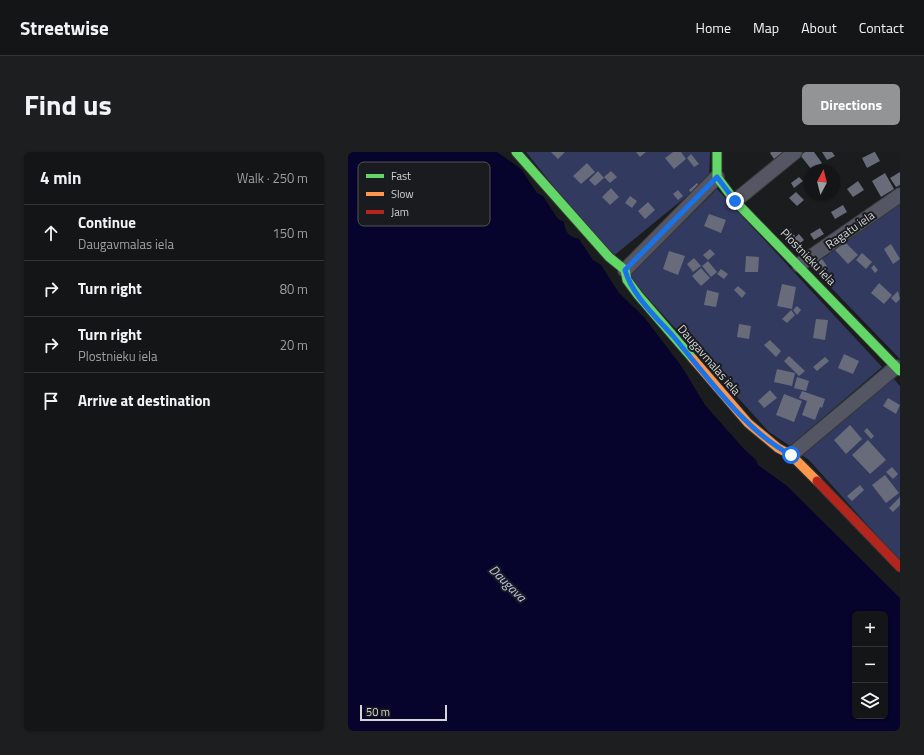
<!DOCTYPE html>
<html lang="en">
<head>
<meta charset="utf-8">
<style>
  :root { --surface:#141516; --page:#1d1e1f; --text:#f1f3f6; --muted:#9d9fa1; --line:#333435; --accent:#939496 }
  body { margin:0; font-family:"Titillium Web",sans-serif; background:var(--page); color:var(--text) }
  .controls { position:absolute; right:12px; bottom:12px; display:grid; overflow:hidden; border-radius:6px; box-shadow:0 1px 3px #0004 }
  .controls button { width:36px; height:36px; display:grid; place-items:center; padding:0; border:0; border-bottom:1px solid var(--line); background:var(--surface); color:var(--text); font:20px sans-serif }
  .compass { position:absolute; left:456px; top:12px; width:36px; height:36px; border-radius:50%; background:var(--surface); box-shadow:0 1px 3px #0004; rotate:7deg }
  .scale { position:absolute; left:12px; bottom:10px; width:87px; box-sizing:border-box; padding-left:4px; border:2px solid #d4d5d7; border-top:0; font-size:11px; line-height:14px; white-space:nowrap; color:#d4d5d7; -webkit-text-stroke:3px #1a1b1e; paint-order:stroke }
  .stop { position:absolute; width:12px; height:12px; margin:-9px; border:3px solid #1a73e8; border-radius:50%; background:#fff }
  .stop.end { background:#1a73e8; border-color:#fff; box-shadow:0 1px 4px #0008 }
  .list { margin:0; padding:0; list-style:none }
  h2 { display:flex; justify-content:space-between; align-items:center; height:52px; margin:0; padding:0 16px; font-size:17px }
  h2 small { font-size:13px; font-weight:400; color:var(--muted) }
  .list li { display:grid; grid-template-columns:26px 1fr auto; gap:12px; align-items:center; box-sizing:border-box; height:56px; padding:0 16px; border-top:1px solid var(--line) }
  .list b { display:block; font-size:15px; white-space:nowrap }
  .list p { margin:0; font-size:13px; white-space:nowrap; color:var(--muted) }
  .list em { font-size:13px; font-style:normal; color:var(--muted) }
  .icon { flex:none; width:22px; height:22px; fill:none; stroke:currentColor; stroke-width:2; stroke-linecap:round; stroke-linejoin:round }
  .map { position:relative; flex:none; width:552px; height:579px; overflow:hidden; border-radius:6px }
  header { display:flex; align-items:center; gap:24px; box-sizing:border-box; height:56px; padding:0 20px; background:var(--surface); border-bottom:1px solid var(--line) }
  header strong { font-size:19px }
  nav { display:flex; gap:22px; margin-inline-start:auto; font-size:14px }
  .intro { display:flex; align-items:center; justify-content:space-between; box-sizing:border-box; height:96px; padding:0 24px }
  h1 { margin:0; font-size:28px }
  .button { padding:10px 18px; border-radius:6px; background:var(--accent); color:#fff; font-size:14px; font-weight:700 }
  main { display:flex; gap:24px; padding:0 24px }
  aside { flex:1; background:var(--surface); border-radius:6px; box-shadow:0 1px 3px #0004 }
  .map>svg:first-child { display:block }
  .green { fill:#333a60 }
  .water { fill:#06032c; fill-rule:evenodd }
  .building { fill:#676b7a }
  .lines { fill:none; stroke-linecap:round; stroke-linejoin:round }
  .street-casing { stroke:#353637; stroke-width:16 }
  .fast-casing { stroke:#353637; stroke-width:11 }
  .slow-casing { stroke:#353637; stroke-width:11 }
  .jam-casing { stroke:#353637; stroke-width:11 }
  .street { stroke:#545763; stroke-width:14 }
  .fast { stroke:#63d668; stroke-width:9 }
  .slow { stroke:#ff974d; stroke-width:9 }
  .jam { stroke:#b3261e; stroke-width:9 }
  .route { stroke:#1a73e8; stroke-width:5 }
  .labels { text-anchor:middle; stroke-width:4; stroke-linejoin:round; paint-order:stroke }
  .street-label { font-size:12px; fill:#d4d5d7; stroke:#1a1b1e }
  .water-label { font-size:13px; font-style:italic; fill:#bbc6ee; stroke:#1a1b1e }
  .key { fill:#1a1b1e; stroke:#525356; stroke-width:1 }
  .key-label { font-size:11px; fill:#d4d5d7 }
</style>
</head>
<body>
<header>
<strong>Streetwise</strong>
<nav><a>Home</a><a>Map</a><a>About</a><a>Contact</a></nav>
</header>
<div class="intro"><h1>Find us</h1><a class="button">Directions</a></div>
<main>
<aside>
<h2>4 min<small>Walk · 250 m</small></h2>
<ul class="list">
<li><svg class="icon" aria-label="ahead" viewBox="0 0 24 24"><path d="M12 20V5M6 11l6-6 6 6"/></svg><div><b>Continue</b><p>Daugavmalas iela</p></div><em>150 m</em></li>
<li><svg class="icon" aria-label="right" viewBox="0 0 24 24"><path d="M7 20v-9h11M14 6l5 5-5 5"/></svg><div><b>Turn right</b></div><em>80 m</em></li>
<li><svg class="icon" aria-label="right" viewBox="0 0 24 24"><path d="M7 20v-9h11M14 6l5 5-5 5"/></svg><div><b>Turn right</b><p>Plostnieku iela</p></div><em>20 m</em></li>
<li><svg class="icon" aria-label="arrive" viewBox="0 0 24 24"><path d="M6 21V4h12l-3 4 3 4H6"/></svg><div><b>Arrive at destination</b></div></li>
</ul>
</aside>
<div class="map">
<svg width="552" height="579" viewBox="0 0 552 579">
  <rect width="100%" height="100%" fill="#1b1c1d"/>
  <!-- green -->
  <path class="green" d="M178,0h184l-1,26 -98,80z
    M369,37l165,178 -92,79 -21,-14 -141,-156z
    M552,51v156l-89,-92z
    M545,226l7,8v175l-91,-101 -9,-6z"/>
  <!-- water -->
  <path class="water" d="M0,0h149l24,17 16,24 6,3 15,23 6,3c1,9 4,15 15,17l14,21 8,5 18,28 25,24 38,50 23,38 38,43 13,12 2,5 29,21 113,112v133h-552zM507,462h30v102h-30z"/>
  <!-- building -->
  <path class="building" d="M203,0h14l-7,7z
    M288,0h10l-6,5z
    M325,0h8l5,7 -12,10 -9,-11z
    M423,0h15l-10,10 -6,-9z
    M457,0h9l8,11 -10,7 -12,-15z
    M474,0h10l3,4 -8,4z
    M526,0h1l5,9 -13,7 -5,-10z
    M343,2l8,10 -5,3 -7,-9z
    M239,11l8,9 -14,12 -8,-8z
    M250,19l6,7 -9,8 -6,-6z
    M263,19l6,6 -7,6 -6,-6z
    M552,20v13l-4,2 -6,-9z
    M537,21l9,16 -13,8 -9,-16z
    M451,25l4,4 -9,7 -3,-5z
    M510,29l6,9 -11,7 -6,-8z
    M349,31l3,4 -8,7 -3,-4z
    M263,36l8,9 -9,8 -8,-8z
    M330,38l5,6 -5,4 -5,-6z
    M448,40l8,8 -7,6 -8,-8z
    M282,44l7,5 -5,7 -7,-5z
    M300,50l7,8 -10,9 -7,-8z
    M495,53l4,7 -12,7 -4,-7z
    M361,62l17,6 -5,13 -17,-7z
    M472,76l4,6 -10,6 -4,-6z
    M442,77l5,7 -5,4 -6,-7z
    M451,82l5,6 -8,7 -5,-6z
    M496,89l14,14 -10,9 -13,-14z
    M543,92l9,15 -7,5 -9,-15z
    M362,97l5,5 -7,6 -5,-5z
    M321,99l16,5 -7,19 -15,-6z
    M514,101l10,9 -6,7 -10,-9z
    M398,104l13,1 -1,15h-13z
    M346,106l7,8 -8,6 -6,-8z
    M474,107l5,7 -5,4 -5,-7z
    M360,109l9,11 -6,5 -9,-11z
    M526,113l4,5 -3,3 -4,-5z
    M353,116l9,10 -9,8 -9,-10z
    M373,117l7,5 -4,5 -7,-5z
    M531,131l13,12 -8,9 -13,-11z
    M434,132l14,3 -4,22 -15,-3z
    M390,134l8,7 -4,5 -8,-8z
    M359,138l12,3 -3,14 -12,-2z
    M550,139l2,8 -4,4 -5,-5z
    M449,154l4,4 -4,5 -4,-5z
    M443,158l4,5 -8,8 -5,-4z
    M468,167l12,1 -3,20 -12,-2z
    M391,172l12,2 -2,13 -12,-2z
    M422,188l11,11 -5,6 -12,-12z
    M496,202l15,7 -6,13 -15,-6z
    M441,204l16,15 -6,5 -15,-15z
    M477,205l4,4 -12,10 -4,-4z
    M429,217l18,4 -3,13 -18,-4z
    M449,225l12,4 -3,10 -12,-3z
    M422,238l7,8 -13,10 -6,-7z
    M454,239l23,8 -3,9 -2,-1 -5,13 -13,-5 5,-14 -8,-3z
    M436,242l18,7 -8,21 -18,-7z
    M540,246l12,7 -4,9 -13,-8z
    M502,273l12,14 -16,15 -12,-14z
    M519,276l7,8 -3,3 -7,-8z
    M520,288l18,20 -16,14 -18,-19z
    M544,315l6,7 -5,5 -7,-7z
    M537,323l14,18 -13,10 -14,-18z
    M512,333l4,5 -12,11 -5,-5z
    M552,345v8l-7,7 -4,-4z"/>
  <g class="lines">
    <defs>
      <path id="street" d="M387,49l60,-49
        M451,113l101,-70
        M277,118l92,-93
        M443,303l105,-88"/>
      <path id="fast" d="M168,0l93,105 16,13 2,10 11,15 55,64
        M369,0v25l18,24 165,170"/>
      <path id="slow" d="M345,207l55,64 30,25 13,7 26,26"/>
      <path id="jam" d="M469,329l83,86"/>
    </defs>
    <!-- street casing -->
    <use href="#street" class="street-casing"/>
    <!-- fast casing -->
    <use href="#fast" class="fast-casing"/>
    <!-- slow casing -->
    <use href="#slow" class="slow-casing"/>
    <!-- jam casing -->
    <use href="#jam" class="jam-casing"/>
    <!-- street -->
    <use href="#street" class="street"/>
    <!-- fast -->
    <use href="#fast" class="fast"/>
    <!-- slow -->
    <use href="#slow" class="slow"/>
    <!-- jam -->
    <use href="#jam" class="jam"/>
  </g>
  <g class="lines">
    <!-- route -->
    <path class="route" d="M387,49l-18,-24 -92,93c7,25 31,47 48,66 33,39 73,96 118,119"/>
  </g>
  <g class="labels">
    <!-- street labels -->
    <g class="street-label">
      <text transform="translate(502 78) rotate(-35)" y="4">Ragatu iela</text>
      <text transform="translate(460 105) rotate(46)" y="4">Plostnieku iela</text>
      <text transform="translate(361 208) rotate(49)" y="4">Daugavmalas iela</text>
    </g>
    <!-- water labels -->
    <g class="water-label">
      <text transform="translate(160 431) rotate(45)" y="5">Daugava</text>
    </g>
  </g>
  <!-- legend -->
  <rect x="10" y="10" width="132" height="64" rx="6" class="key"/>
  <rect x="18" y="22" width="18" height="4" fill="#63d668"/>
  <rect x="18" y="40" width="18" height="4" fill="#ff974d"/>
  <rect x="18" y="58" width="18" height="4" fill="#b3261e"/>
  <g class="key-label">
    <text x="43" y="28">Fast</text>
    <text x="43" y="46">Slow</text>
    <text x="43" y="64">Jam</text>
  </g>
</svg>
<div class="controls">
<button>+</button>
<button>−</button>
<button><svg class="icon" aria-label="layers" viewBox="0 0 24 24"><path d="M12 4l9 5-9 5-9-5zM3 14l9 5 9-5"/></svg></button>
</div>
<svg class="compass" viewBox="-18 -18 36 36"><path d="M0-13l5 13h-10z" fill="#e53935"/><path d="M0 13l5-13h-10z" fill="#9d9fa1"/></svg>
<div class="scale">50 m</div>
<div class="stop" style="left:443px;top:303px"></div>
<div class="stop end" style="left:387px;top:49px"></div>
</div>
</main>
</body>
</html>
